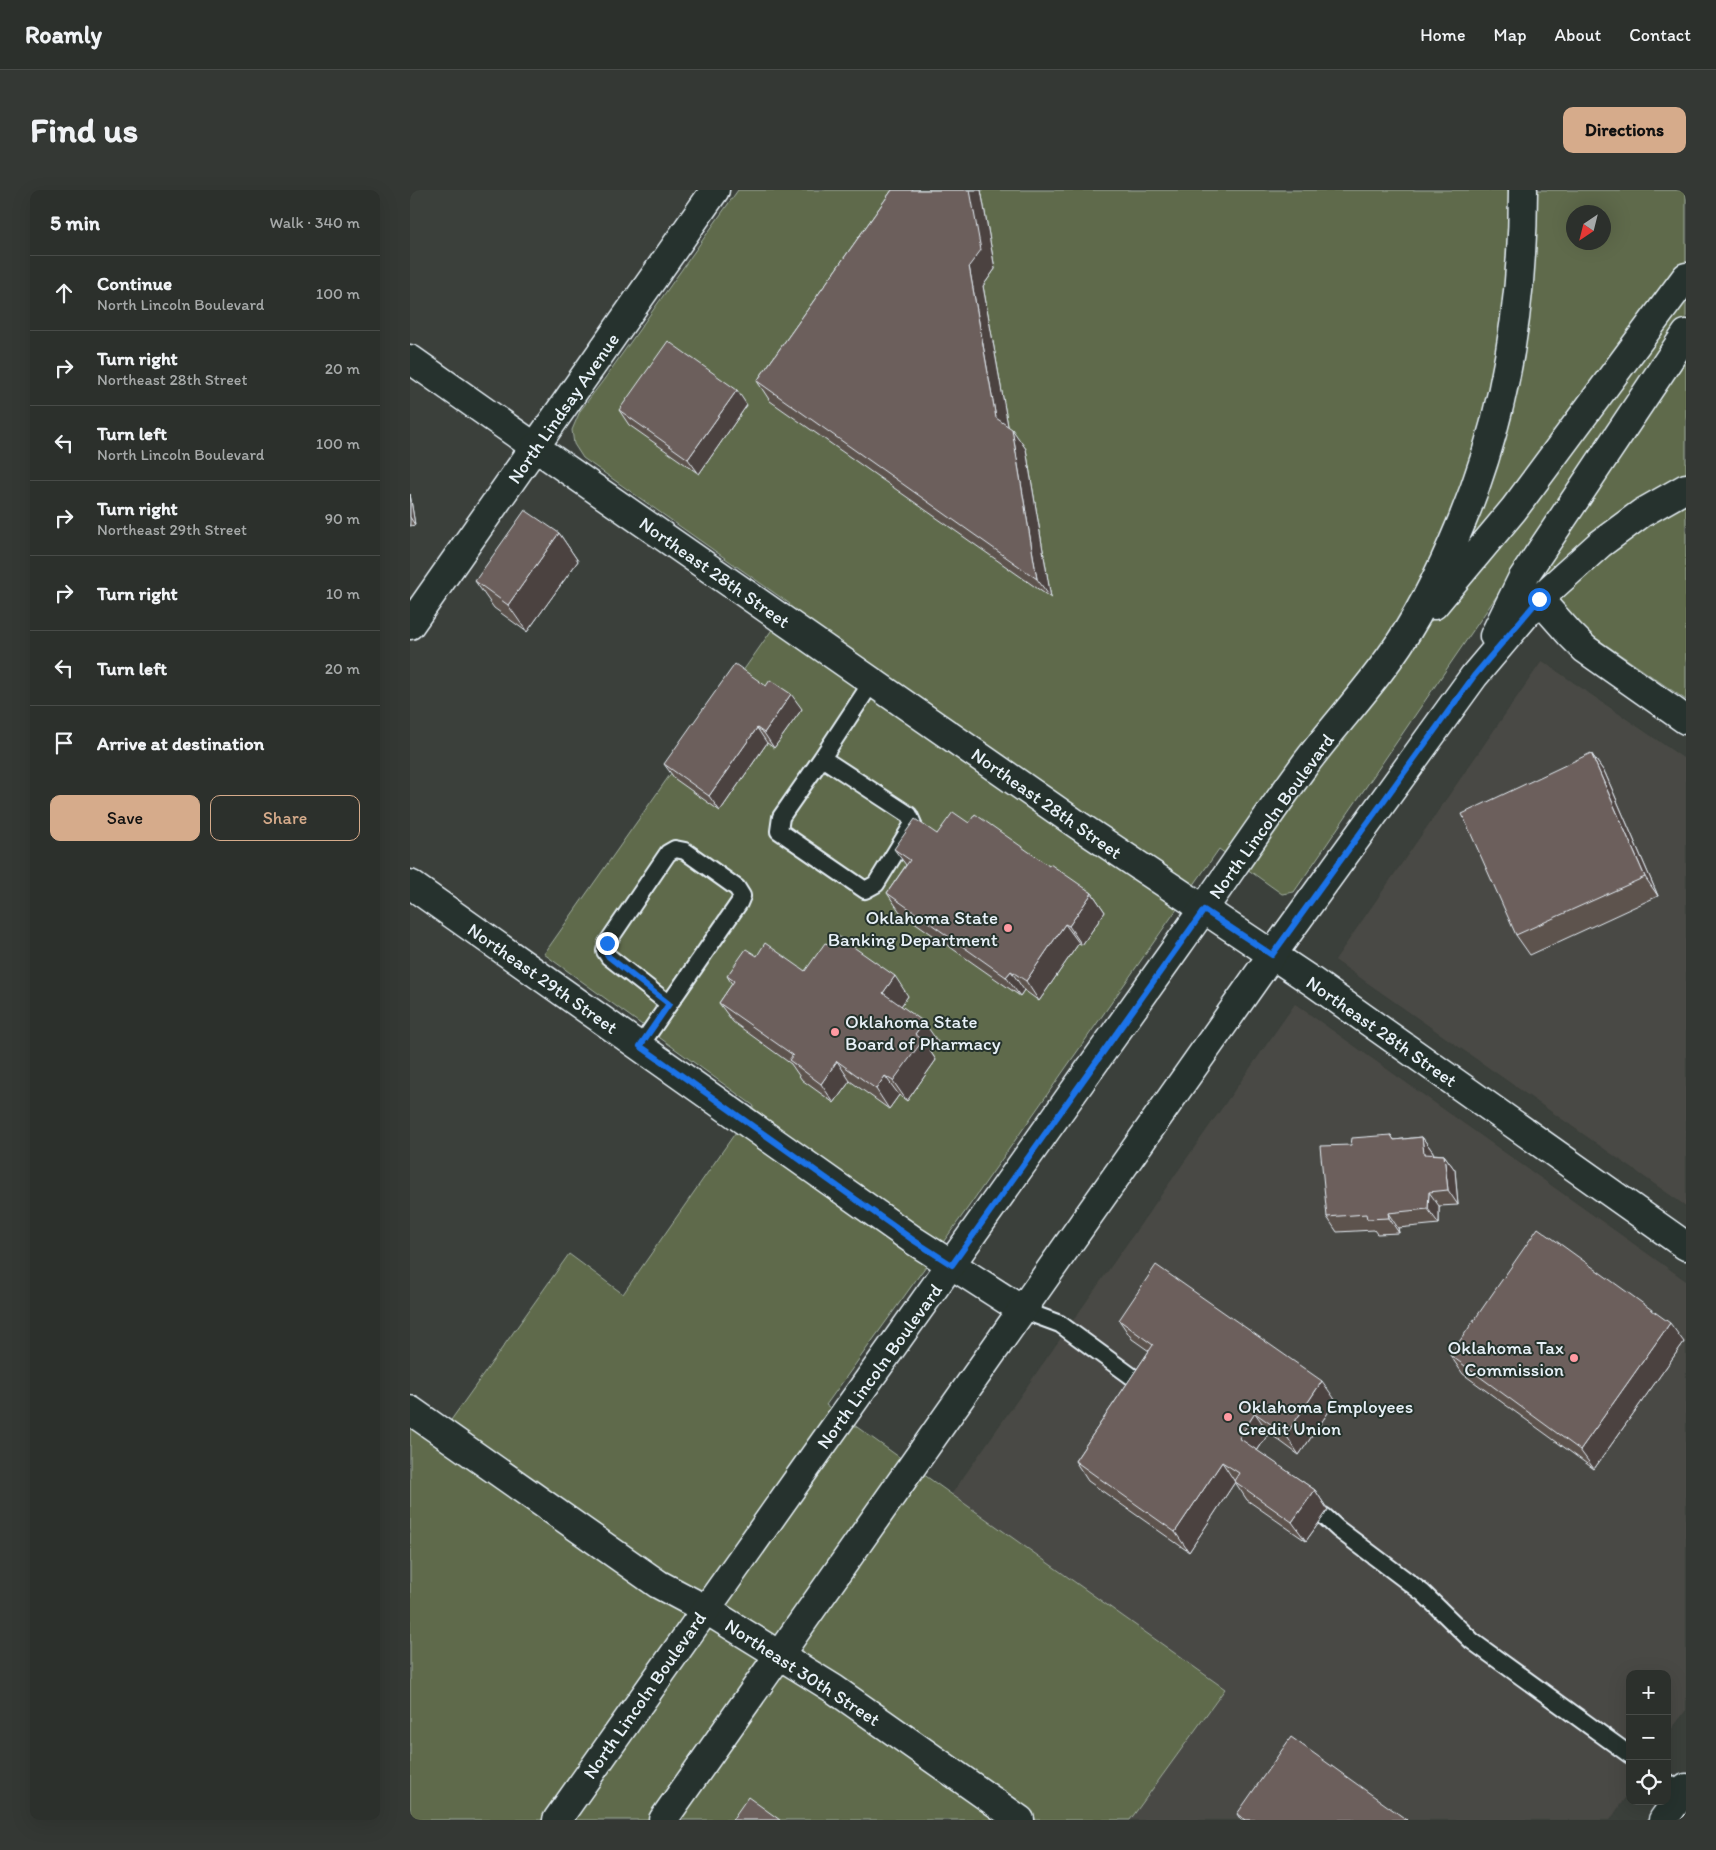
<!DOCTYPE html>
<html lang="en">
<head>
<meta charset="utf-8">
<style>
  :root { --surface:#2c302c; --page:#343834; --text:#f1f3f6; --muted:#a6a9a9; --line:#484b48; --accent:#d6ab8b }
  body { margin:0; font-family:Itim,sans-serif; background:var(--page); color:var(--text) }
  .controls { position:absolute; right:15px; bottom:15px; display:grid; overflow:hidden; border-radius:10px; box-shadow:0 5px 20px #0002 }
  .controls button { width:45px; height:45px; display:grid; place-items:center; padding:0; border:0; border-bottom:1px solid var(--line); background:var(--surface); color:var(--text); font:25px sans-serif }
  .compass { position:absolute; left:1156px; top:15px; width:45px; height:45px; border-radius:50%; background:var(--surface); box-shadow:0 5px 20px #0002; rotate:215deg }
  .stop { position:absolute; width:15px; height:15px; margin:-11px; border:4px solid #1a73e8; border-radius:50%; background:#fff }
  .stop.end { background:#1a73e8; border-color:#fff; box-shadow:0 1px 5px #0008 }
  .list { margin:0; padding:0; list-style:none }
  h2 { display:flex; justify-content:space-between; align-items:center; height:65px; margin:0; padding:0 20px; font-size:21px }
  h2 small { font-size:16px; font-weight:400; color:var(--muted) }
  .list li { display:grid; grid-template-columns:32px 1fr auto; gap:15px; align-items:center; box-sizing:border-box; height:75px; padding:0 20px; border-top:1px solid var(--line) }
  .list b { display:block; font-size:19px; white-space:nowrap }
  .list p { margin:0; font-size:16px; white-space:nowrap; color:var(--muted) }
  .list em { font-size:16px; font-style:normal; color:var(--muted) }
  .actions { display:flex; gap:10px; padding:15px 20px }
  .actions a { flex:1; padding:11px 0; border:1px solid var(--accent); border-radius:10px; text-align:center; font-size:18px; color:var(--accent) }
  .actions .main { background:var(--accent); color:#111 }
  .icon { flex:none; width:28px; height:28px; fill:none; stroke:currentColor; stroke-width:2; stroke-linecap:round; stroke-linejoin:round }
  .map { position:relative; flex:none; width:1276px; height:1630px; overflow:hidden; border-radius:10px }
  header { display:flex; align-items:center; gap:30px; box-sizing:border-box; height:70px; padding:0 25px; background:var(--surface); border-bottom:1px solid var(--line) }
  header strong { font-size:24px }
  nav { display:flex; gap:28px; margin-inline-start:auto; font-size:18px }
  .intro { display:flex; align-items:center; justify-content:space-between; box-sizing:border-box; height:120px; padding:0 30px }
  h1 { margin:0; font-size:35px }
  .button { padding:12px 22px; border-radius:10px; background:var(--accent); color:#111; font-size:18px; font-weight:700 }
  main { display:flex; gap:30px; padding:0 30px }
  aside { flex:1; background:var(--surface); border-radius:10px; box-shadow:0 5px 20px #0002 }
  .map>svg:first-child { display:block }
  .built { fill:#4a4945 }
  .green { fill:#5e6b4c; stroke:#a3aea2; fill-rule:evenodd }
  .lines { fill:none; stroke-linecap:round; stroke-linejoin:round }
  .lane-casing { stroke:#e8f1f8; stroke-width:20 }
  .street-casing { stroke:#e8f1f8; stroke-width:31 }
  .secondary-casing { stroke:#e8f1f8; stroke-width:31 }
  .primary-casing { stroke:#e8f1f8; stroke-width:31 }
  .lane { stroke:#26332d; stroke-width:16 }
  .street { stroke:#26332d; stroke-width:28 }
  .secondary { stroke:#26332d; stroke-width:28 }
  .primary { stroke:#26332d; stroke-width:28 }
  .wall { fill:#5d524e; stroke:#e8f1f8 }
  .shaded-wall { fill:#4c4240; stroke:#e8f1f8 }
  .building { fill:#6c5f5b; stroke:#e8f1f8 }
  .route { stroke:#1a73e8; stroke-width:6 }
  .poi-dot { fill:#ff9aa2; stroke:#26332d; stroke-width:2 }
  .labels { text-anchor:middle; stroke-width:4; stroke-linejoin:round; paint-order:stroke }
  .street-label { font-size:19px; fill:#e8f1f8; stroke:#26332d }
  .poi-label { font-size:19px; fill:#e8f1f8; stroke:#26332d; text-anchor:end }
</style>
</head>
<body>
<header>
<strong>Roamly</strong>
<nav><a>Home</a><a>Map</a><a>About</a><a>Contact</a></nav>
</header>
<div class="intro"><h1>Find us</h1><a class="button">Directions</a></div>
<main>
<aside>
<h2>5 min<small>Walk · 340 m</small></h2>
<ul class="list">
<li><svg class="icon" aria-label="ahead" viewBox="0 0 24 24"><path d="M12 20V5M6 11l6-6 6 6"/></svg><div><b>Continue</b><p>North Lincoln Boulevard</p></div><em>100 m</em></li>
<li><svg class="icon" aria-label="right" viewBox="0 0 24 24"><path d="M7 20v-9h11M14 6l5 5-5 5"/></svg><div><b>Turn right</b><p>Northeast 28th Street</p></div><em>20 m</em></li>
<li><svg class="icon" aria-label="left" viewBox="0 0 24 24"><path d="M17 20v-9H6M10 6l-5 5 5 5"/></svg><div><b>Turn left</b><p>North Lincoln Boulevard</p></div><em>100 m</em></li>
<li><svg class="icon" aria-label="right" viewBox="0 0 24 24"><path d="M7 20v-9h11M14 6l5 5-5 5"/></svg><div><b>Turn right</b><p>Northeast 29th Street</p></div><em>90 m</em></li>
<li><svg class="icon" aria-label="right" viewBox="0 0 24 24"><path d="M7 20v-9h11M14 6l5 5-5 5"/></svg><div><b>Turn right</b></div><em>10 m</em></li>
<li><svg class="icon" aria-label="left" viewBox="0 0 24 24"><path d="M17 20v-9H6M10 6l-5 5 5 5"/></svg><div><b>Turn left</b></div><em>20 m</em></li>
<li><svg class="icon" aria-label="arrive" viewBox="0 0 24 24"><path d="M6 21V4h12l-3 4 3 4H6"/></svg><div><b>Arrive at destination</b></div></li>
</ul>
<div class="actions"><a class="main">Save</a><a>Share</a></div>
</aside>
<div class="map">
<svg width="1276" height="1630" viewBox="0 0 1276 1630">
  <rect width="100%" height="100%" fill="#3b403b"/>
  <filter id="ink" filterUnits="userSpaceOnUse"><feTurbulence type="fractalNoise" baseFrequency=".02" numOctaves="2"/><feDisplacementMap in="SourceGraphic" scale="10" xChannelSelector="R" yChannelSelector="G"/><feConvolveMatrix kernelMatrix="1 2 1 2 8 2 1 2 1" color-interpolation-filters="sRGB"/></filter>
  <g filter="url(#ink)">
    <!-- built -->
    <path class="built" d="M1132,471l144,99v446l-351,-246z
      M885,814l391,277v429l-19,25v-61h-37v116l-20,30h-480l95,-131 -274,-194z"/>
    <!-- green -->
    <path class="green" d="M328,0h948v510l-177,-122 -215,314 -12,2 -63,-45 -252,360 -141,196 399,284 -95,131h-720v-393l24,17 135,-190 54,40 131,-188 -210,-152 246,-350 -207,-146 -9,-14 -2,-14 8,-19 25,-33zM1164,22h30v30h-30z"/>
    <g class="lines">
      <defs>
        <path id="lane" d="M412,568l87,57 4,9 -37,60 -11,6 -86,-59 2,-14 41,-59 50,-76
          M230,856l99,-143 3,-7 -5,-8 -52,-37 -10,-2 -7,4 -61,90 -2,8 4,6 60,47
          M612,1120l38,14 89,65
          M914,1326l14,13 85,64 49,48 158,114
          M1257,1592l16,11"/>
        <path id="street" d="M0,169l125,88
          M1129,409l31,35 15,15 101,71
          M0,435l305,-435
          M0,694l503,356 109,70
          M0,1220l248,174 47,25 129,80 186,131
          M1253,1630l23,-32"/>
        <path id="secondary" d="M125,257l543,378 235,157 373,264"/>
        <path id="primary" d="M1024,415l80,-96 172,-232
          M1084,446l28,-57 164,-245
          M147,1630c205,-293 415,-583 621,-875 43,-60 84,-122 128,-182 27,-36 58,-69 84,-106 30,-41 53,-90 72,-136 44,-106 61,-218 61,-331
          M253,1630l609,-865 202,-279 65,-77 61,-55 42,-31 44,-25"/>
      </defs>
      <!-- lane casing -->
      <use href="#lane" class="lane-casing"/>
      <!-- street casing -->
      <use href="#street" class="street-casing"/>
      <!-- secondary casing -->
      <use href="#secondary" class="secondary-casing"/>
      <!-- primary casing -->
      <use href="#primary" class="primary-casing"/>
      <!-- lane -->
      <use href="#lane" class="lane"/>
      <!-- street -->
      <use href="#street" class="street"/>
      <!-- secondary -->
      <use href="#secondary" class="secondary"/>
      <!-- primary -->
      <use href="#primary" class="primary"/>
    </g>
    <!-- wall -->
    <path class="wall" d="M482,0h89l14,79 -12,17 25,140 18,23 25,149 -281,-197 -13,-20z
      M337,215l-48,69 -70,-49 -10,-15z
      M0,304l5,31 -5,1z
      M149,343l19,28 -51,71 -33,-24 -19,-27z
      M356,496l36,23 -28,39 -7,-5 -47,68 -45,-32 -11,-15z
      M1181,563l14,20 53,123 -128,59 -14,-20z
      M559,633l80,43 43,27 13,19 -23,33 -3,-2 -40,58 -15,-11 -4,6 -120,-84 -13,-19 19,-28 -12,-16z
      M347,766l48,15 103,25 -7,10 37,36 -8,9 6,9 -29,41 -8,-6 -10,14 -39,-28 -16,22 -32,-23 -11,-16 -58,-42 -14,-19 13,-19 -5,-8z
      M981,945l3,5 28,-3 11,15v2l11,1 11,15 3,35 -19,1v18l-41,4 1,5 -22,1 -3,-4 -37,2 -10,-15 24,-72z
      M709,1130l217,81 -37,54 -30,-22 -12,18 58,39 13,20 -22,31 -59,-41 -12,-18 -46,70 -101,-71 -13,-20 74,-110 -17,-12z
      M1274,1152l-90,127 -131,-95 -13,-19z
      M827,1624l170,6h-166z"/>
    <!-- shaded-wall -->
    <path class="shaded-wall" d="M560,0h11l14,79 -12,17 27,151 -14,-19 -27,-152z
      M327,200l10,15 -48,69 -11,-15z
      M602,239l14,20 25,149 -14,-19z
      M0,304l5,31 -5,-8z
      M149,343l19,28 -51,71 -19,-27z
      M381,504l11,15 -28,39 -10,-15z
      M347,538l10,15 -47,68 -11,-15z
      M1181,563l14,20 53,123 -13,-19z
      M682,703l13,19 -23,33 -13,-19z
      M655,734l14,19 -40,58 -13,-20z
      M601,781l13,19 -4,6 -14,-19z
      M485,786l13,20 -11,16 -14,-19z
      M514,832l14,20 -8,9 6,9 -29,41 -14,-20 22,-47z
      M427,871l13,20 -16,22 -13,-19z
      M475,886l14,19 -10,14 -13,-20z
      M1012,947l11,15 2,17 -11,-15z
      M1034,965l11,15 3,35 -10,-15z
      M1019,1002l10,14v18l-11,-15z
      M978,1023l10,15 1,5 -10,-15z
      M1260,1133l14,19 -90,127 -14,-19z
      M912,1191l14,20 -37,54 -13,-20z
      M845,1223l14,20 -17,25 -13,-20z
      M812,1272l13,20 -1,-1 1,1 -46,70 -14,-20z
      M905,1300l13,20 -22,31 -14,-19z"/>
    <!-- building -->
    <path class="building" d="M482,0h78l11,60 -12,16 27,152 16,11 25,150 -280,-198z
      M258,151l69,49 -49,69 -69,-49z
      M115,320l34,23 -51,72 -33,-24z
      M325,474l31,22 4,-6 21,14 -27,39 -7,-5 -48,68 -45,-32z
      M1181,563l54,124 -129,58 -54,-121z
      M543,622l16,11 6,-9 74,52 1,-2 42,29 -23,33 -4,-2 -39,57 -15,-10 -5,6 -119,-84 23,-33 -16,-11 21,-30 22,15z
      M425,744l60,42 -12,17 41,29 -9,12 8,6 -30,41 -8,-5 -9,13 -39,-28 -16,23 -32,-24 4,-5 -74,-52 15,-22 -7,-5 19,-27 11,7 8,-13 40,28 20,-28 3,1z
      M981,945l3,5 28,-3 2,17 20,1 4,35 -19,2 -1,17 -40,4 1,5 -22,1 -1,-5 -39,3 -7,-71 31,-1 1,-7z
      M1128,1038l132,95 -90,127 -130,-95z
      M746,1075l166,116 -36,54 -31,-22 -16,25 76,52 -23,32 -58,-41 5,-8 -17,-11 -47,70 -100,-71 78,-116 -34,-25z
      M881,1547l116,83h-162l-8,-6z
      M338,1607l32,23h-48z"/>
  </g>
  <g class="lines" filter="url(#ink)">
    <!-- route -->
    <path class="route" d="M197,753l-2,8 4,6 60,47 -29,42 273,194 39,25 252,-355 68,45 202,-279 65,-77"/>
  </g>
  <!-- markers -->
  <g class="poi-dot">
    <circle cx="598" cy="738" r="5"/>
    <circle cx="425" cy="842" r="5"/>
    <circle cx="1164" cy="1168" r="5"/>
    <circle cx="818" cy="1227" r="5"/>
  </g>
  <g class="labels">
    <!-- street labels -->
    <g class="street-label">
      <text transform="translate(153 218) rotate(-55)" y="7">North Lindsay Avenue</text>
      <text transform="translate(305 382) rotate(35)" y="7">Northeast 28th Street</text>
      <text transform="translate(637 613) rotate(35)" y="7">Northeast 28th Street</text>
      <text transform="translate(861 626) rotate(-54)" y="7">North Lincoln Boulevard</text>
      <text transform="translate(133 788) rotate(35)" y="7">Northeast 29th Street</text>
      <text transform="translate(972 841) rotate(35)" y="7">Northeast 28th Street</text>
      <text transform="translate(469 1176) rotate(-54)" y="7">North Lincoln Boulevard</text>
      <text transform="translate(393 1482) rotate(33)" y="7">Northeast 30th Street</text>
      <text transform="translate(234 1505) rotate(-55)" y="7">North Lincoln Boulevard</text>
    </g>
    <!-- poi labels -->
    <g class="poi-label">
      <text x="588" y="734">Oklahoma State<tspan x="588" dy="22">Banking Department</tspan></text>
      <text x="435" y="838" text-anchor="start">Oklahoma State<tspan x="435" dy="22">Board of Pharmacy</tspan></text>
      <text x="1154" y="1164">Oklahoma Tax<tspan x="1154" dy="22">Commission</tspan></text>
      <text x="828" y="1223" text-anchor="start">Oklahoma Employees<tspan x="828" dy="22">Credit Union</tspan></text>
    </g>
  </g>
</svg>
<div class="controls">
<button>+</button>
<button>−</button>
<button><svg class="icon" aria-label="locate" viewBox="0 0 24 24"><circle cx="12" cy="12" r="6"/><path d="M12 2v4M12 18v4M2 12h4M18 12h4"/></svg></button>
</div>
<svg class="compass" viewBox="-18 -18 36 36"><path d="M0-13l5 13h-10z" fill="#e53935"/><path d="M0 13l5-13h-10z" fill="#a6a9a9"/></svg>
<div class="stop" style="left:1129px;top:409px"></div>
<div class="stop end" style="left:197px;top:753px"></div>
</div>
</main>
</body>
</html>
